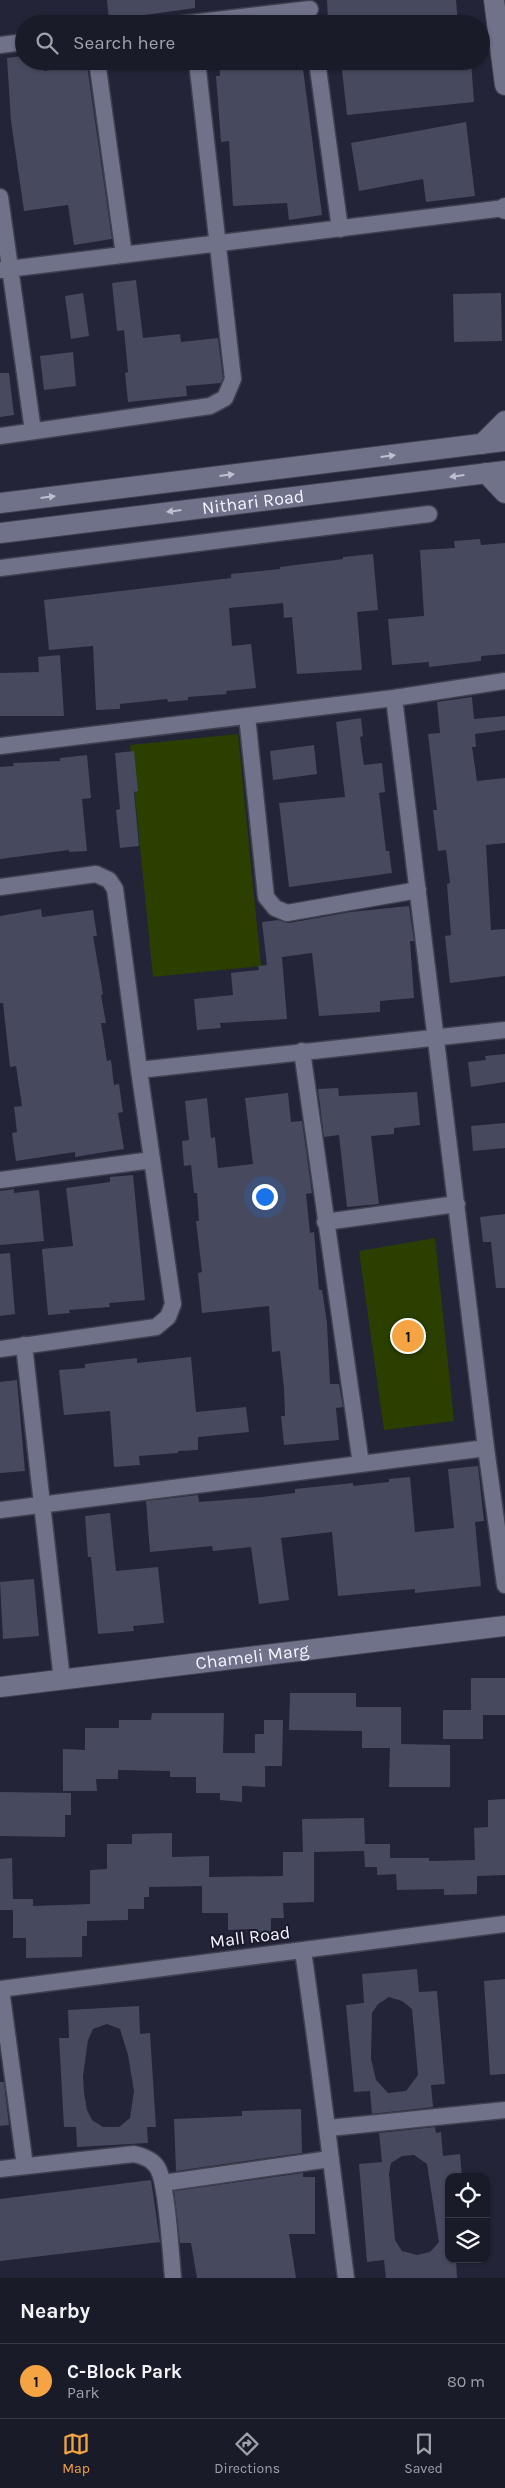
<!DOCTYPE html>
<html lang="en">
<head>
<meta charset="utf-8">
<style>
  :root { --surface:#1a1b29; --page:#232431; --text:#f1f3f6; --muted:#9fa1a8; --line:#383946; --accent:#f4a443 }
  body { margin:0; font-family:Karla,sans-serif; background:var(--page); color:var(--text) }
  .controls { position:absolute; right:15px; bottom:15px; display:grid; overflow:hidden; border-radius:10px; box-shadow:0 1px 4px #0004 }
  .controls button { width:45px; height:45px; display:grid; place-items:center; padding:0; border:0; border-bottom:1px solid var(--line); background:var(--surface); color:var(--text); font:25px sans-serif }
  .you { position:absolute; left:264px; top:1196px; width:18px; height:18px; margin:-12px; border:4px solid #fff; border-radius:50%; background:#1a73e8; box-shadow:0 0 0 8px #1a73e833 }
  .badge { display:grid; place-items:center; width:32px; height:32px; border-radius:50%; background:var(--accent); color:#111; font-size:16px; font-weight:700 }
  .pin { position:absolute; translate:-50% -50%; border:2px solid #fff; box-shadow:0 1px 5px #0006 }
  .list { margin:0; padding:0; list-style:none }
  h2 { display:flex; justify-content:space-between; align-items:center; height:65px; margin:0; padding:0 20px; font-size:21px }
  h2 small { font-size:16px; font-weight:400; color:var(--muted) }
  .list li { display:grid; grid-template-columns:32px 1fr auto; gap:15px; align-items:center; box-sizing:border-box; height:75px; padding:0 20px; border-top:1px solid var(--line) }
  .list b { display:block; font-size:19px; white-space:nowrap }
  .list p { margin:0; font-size:16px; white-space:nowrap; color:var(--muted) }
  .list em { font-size:16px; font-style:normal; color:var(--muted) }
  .icon { flex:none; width:28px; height:28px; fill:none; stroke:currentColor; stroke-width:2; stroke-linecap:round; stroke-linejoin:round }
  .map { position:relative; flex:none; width:505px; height:2278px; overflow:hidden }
  .search { position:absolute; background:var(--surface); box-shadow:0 1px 4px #0004; left:15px; right:15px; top:15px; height:55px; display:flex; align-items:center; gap:12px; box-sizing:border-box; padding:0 18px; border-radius:28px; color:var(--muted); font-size:19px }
  .sheet { height:140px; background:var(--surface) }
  nav { display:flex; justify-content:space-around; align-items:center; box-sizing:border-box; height:70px; border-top:1px solid var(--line); background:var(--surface); font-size:14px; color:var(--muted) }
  nav a { display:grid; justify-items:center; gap:2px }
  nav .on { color:var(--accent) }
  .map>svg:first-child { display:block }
  .green { fill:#2b3f00 }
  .building { fill:#47495e; fill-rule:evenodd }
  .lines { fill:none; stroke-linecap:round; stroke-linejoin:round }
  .minor-casing { stroke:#3f404f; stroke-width:19 }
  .tertiary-casing { stroke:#3f404f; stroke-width:22 }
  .minor { stroke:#707289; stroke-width:16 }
  .tertiary { stroke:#707289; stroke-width:20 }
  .oneway { fill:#bfc0cf }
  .labels { text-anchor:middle; stroke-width:4; stroke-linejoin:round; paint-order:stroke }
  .street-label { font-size:18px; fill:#f3f4fe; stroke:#1a1a2c }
</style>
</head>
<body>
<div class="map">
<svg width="505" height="2278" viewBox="0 0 505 2278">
  <rect width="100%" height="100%" fill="#232437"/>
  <!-- green -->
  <path class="green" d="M238,734l23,232 -108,11 -23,-232z
    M435,1238l19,183 -70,9 -25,-179z"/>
  <!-- building -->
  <path class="building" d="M107,0h88v8l-86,12z
    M327,0h129l2,24h-64v-6l-66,2z
    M24,56v5h20v10l43,-6 25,174 -38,6 -6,-40 -44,6 -13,-90 -4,-63z
    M219,61h83l20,154 -33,5 -2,-17 -54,3 -4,-65 -8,1 -5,-66h4z
    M341,61h130l3,41 -127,13z
    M466,122l9,74 -49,6 -3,-23 -64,12 -8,-48z
    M136,280l7,58 37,-4 1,8 37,-4 5,40 -2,5 -35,3 1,10 -59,6 -3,-29 3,-1 -4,-42 -7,1 -5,-48z
    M83,293l6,43 -18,3 -6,-43z
    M501,293l1,48 -48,1 -1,-48z
    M73,352l3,34 -32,4 -4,-34z
    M0,373h9l5,42 -14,2z
    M480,539l1,6 24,-2v111l-24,2v5l-52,6v-5l-37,3 -4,-46 36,-3 -4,-66 35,-2 -1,-7z
    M373,554l5,56 -21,2 5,58 -65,4 -5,-57 -8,1 -1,-15 -54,5 3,38 19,-2 5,44 -30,3 1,3 -39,3v3l-20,2 -1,-3 -47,5v5l-24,1 -3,-64 -44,4 -5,-50 187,-22v-4l49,-5v-2l63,-8v-2z
    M60,655l4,61h-64v-43l39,-1 -1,-15z
    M472,697l2,22 31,-3v14l-30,4 1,13h-4l5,34 28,-3v65l-19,2 5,85 14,-1v47l-55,7 -5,-47 6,-1 -4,-51 3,-1 -4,-33 -8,1 -5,-41h4l-9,-76 12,-1 -3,-31z
    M361,718l2,18 -3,1 4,28 18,-2 3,29 -6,1 7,58h3l3,22 -103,14 -10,-84 66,-6 -9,-75z
    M314,745l3,29 -44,6 -3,-29z
    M134,751l4,40 -4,1 5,54 -19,2 -4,-38 4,-1 -5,-56z
    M87,755l4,43 -9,1 5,52 -18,1v-2l-69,9v-92l14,-1 -1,-3 47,-2v-3z
    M409,906l5,35h-4l4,57 -34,3v11l-61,4 -7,-63 -30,4 5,62 -67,4 1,5 -24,2 -3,-31 39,-4 -2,-22 28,-3 -1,-4 9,-1 -5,-43 16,-2 11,3 61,-11z
    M41,909l1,8 51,-7 4,26h-4l10,58 -2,1 5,28h-5l6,38 4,-1 3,25 5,-1 4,28 -5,1 6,36 -49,8v-5l-59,9 -4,-28 5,-1 -3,-25 8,-1 -6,-40 -6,1 -7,-64h-3v-87z
    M505,1054v28l-34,5 -3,-25 18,-2 -1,-4z
    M338,1088l1,8 78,-4 3,33 -26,3v6l-23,2 8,68 -32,3 -8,-72 -15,2 -6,-48z
    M288,1093l3,29 11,-1 10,72 -6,1 4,39 4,-1 5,58h3l5,33 3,61h9l4,23 -7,1 3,32 -55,5 -3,-29h4l-1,-27 -4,-38 -8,1 -3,-46 -67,7 -4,-40 4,-1 -6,-51h3l-2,-28h-3l-3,-28 -7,1 -2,-25 7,-1 -4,-39 22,-3 4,40 4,-1 3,31 35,-4 -8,-66z
    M505,1123v25l-32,3 -2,-25z
    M133,1175l12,125 -36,3 1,4 -41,3 1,3 -22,2 -6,-66 31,-3 -7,-58 44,-6v-5z
    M14,1189v4l25,-3 5,51 -44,4v-54z
    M505,1214v74h-9l-5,-46h-8l-3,-25z
    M10,1253l5,61 -15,2v-62z
    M191,1357l5,55 50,-5 3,25 -51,5v13l-20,1v2l-39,3 1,9 -26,2 -4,-56 -46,4 -5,-45 26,-2v-4l16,-2 36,-4v5z
    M17,1380l8,91 -25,2v-91z
    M478,1466l6,55 -9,1 6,64 -66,7v-4l-77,7 -6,-64 -51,6 8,62 -30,4 -8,-57 -38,4 -1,-5 -62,6 -4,-51 52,-6 1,7 63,-5 33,-4v-4l58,-6v3l36,-4v-3l21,-2 5,55 39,-4 -6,-59z
    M110,1513l6,58 42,-4 6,56 -31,3 1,5 -36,3 -7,-77h-3l-3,-41z
    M34,1579l5,57 -36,3 -3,-57z
    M471,1678h34v37h-22v24h-40v-29h28z
    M290,1693h66v14h45v37l49,1v42h-61l1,-39h-28v-17l-73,-1z
    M152,1713h72l-1,40h32v-19h9v-14h19l-1,46h-17v21l-23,-1v16l-22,-2v-7h-24v-16h-26v-6l-52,-1v9h-22l1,12h-34v-42l22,1v-22h34v-8h32z
    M0,1792l71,1v22h-6v22l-65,-1z
    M505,1799v76l-28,1v18l-33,1v-6l-47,1 -1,-16 -19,1v-8h-12l-1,-16 -50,1v50l-31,1 1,15h-13v19l-19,1v-9l-24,1v-17h-26v-27l-53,1v10h-5v12h-16v11l-41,1v15h-5v21l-56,1v-20h-13v-28h-13v-51l12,-1 1,41h20v7l57,-2v-34l17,-1v-25h25v-10l40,-1v24l37,-1v21l74,-1v-24h20l-1,-33 62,-1 1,26h25v14h39v3l46,-1 -1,-32 14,-1v-27z
    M417,1969l2,23 18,-1 8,93 -14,1 2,22 -61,7 -2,-23 -16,1 -8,-87 18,-2 -2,-29zM389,1997l13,4 10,8 6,66 -12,16 -18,2 -12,-13 -5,-21 1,-46 6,-9z
    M505,1979v95l-15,1 -6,-94z
    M139,2006l1,28 10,-1 6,94h-9l1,16 -71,4 -1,-20h-12l-5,-89h10l-1,-28zM107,2024l13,5 8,26 6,36 -4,27 -11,9h-16l-11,-7 -5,-10 -3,-17 -1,-17 5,-36 5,-11z
    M0,2082h4l5,43 -9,1z
    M301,2109l1,44 -126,18 -2,-52 68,-3v-5z
    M435,2127l1,6 5,-1 2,24 17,-2 2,23h-13v82h7l1,19h-71l-2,-18 -17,2 -8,-98 23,-2 -3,-29zM414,2155l13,9 12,78 -9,10 -13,3 -15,-4 -7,-11 -6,-66 2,-11 11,-7z
    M303,2173v4h12v57h-26l7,44h-99l-6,-35h-11l-6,-52z
    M151,2180l9,62 -160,19v-62z"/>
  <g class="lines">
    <defs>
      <path id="minor" d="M182,24l128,-15
        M0,45l24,-3
        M97,61l27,194
        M317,61l23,168
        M0,197l33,234
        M0,270l505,-62
        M0,436l210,-30 15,-8 8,-19 -36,-318
        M0,568l429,-54
        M394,698l92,750 19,137
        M247,716l19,181 9,11 12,5 131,-23
        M0,746l394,-48 111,-17
        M0,887l96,-13 13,6 6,9 24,181 34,234 -5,13 -12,10 -156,22
        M302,1051l59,413
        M139,1070l366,-40
        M0,1180l152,-20
        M325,1222l132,-18
        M24,1345l38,335
        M0,1510l486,-62
        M303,1951c16,109 29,218 43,327
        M0,1989l505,-65
        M1,1989l24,177
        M329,2128l176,-18
        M0,2169l134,-15c9,2 18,5 23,13 10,14 14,90 16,111
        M163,2183l167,-24"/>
      <g id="tertiary">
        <path d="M494,0l11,85"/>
        <path d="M505,208v1"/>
        <path d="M482,444l23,-23"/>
        <path d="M486,473l19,20"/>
        <path d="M0,503l505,-62"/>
        <path id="s1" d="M0,533l505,-62"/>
        <path id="s2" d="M0,1687l505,-61"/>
      </g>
    </defs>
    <!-- minor casing -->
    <use href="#minor" class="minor-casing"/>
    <!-- tertiary casing -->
    <use href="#tertiary" class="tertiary-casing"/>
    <!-- minor -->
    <use href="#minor" class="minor"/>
    <!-- tertiary -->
    <use href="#tertiary" class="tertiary"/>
  </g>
  <!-- one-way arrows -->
  <defs><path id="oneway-solid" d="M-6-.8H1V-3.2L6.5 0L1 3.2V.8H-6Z" transform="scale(1.25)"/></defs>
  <g class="oneway">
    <use href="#oneway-solid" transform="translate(388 456) rotate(-7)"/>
    <use href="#oneway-solid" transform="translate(227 475) rotate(-7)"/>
    <use href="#oneway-solid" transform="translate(457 476) rotate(173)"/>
    <use href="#oneway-solid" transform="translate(48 497) rotate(-7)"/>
    <use href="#oneway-solid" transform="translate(174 511) rotate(173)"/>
  </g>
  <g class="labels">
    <!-- street labels -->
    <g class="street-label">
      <text dy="6" stroke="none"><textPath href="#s1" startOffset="255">Nithari Road</textPath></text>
      <text dy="6" stroke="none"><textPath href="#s2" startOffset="254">Chameli Marg</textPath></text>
      <text transform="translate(250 1937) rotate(-7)" y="6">Mall Road</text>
    </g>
  </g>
</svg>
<div class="controls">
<button><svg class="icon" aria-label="locate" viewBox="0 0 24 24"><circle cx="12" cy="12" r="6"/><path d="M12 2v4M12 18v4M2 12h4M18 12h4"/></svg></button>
<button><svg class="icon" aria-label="layers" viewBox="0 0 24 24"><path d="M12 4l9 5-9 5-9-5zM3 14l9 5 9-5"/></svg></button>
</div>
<div class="you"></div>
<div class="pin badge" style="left:408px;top:1336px">1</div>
<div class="search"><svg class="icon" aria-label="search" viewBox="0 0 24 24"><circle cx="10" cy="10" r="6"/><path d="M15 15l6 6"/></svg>Search here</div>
</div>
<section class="sheet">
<h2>Nearby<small></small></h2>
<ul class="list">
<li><span class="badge">1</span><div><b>C-Block Park</b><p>Park</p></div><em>80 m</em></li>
</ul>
</section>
<nav>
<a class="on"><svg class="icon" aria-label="map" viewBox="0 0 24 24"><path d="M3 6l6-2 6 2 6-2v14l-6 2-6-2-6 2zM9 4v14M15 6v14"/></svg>Map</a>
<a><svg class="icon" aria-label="directions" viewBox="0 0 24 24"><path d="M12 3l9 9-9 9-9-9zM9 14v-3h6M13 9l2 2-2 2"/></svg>Directions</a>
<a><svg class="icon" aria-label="saved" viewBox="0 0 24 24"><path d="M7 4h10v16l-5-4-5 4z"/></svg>Saved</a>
</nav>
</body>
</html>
